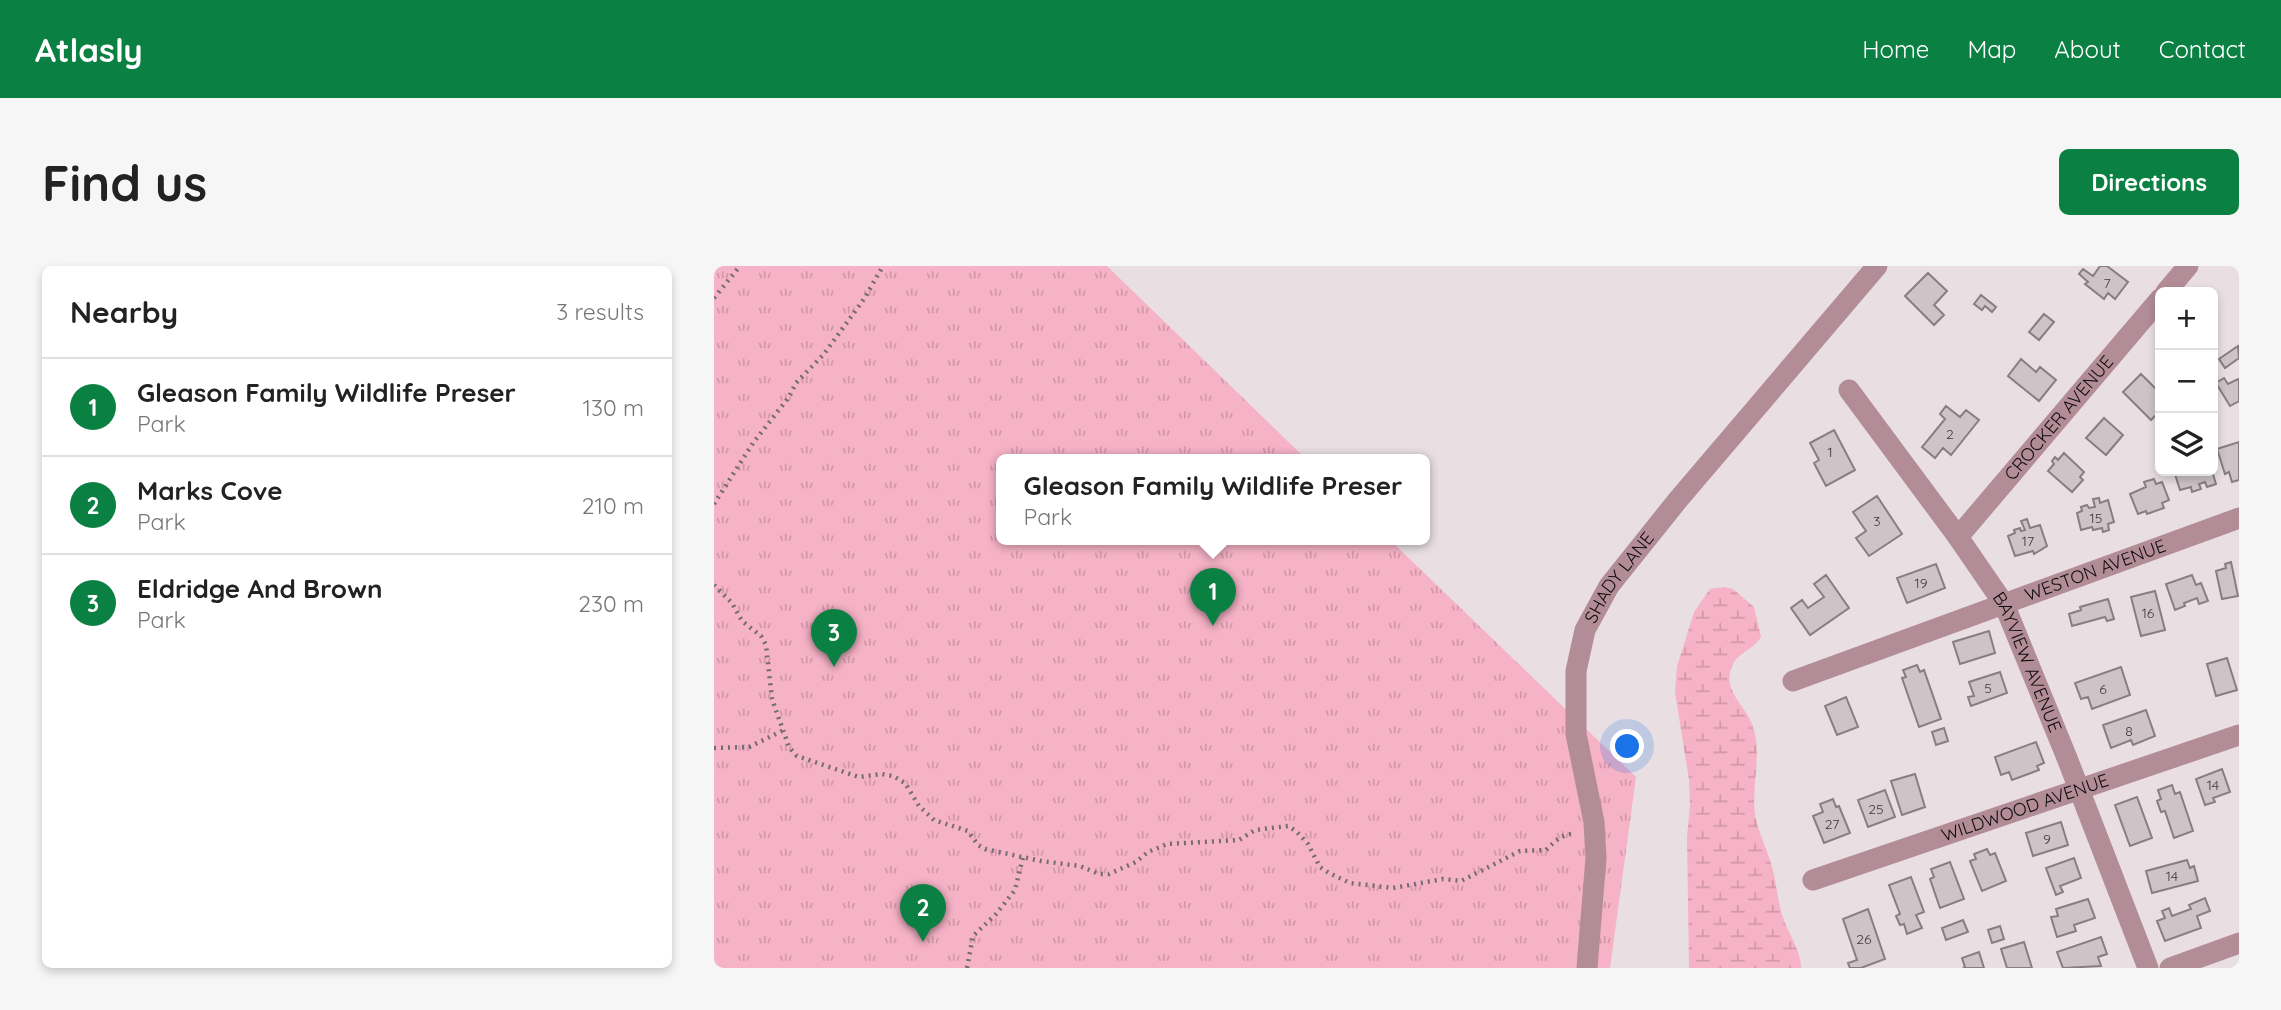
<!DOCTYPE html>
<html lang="en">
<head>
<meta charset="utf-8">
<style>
  :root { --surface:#fff; --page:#f6f6f6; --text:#222; --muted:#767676; --line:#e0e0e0; --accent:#0b8043 }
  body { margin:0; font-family:Quicksand,sans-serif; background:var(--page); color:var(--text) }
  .controls { position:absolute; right:21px; top:21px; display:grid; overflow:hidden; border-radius:10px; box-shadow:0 4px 10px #0003 }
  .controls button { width:63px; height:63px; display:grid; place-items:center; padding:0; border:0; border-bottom:2px solid var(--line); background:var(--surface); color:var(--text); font:35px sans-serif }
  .you { position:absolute; left:914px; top:481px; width:24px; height:24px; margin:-18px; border:5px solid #fff; border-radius:50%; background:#1a73e8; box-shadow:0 0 0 10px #1a73e833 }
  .badge { display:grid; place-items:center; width:46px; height:46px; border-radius:50%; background:var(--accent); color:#fff; font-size:23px; font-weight:700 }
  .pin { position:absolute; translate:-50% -58px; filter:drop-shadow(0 2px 4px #0008) }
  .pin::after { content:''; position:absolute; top:37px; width:24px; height:21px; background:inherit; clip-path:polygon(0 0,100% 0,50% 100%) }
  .popup { position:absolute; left:282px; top:188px; width:434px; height:91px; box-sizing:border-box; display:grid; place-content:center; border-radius:10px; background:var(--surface); filter:drop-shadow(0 2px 5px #0005); font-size:23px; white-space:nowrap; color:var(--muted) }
  .popup b { font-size:26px; color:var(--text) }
  .popup::after { content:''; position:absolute; left:50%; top:100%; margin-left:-14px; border:14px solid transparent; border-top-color:var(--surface) }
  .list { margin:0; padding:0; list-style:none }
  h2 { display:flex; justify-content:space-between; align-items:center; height:91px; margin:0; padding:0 28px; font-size:30px }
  h2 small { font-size:23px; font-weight:400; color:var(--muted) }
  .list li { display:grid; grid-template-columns:46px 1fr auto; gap:21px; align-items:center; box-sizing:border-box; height:98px; padding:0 28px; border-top:2px solid var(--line) }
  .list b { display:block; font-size:26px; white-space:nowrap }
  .list p { margin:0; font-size:23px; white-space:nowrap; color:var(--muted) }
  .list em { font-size:23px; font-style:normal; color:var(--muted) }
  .icon { flex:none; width:38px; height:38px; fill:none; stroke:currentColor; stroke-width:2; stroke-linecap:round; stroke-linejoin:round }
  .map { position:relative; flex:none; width:1525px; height:702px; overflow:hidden; border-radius:10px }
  header { display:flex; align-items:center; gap:42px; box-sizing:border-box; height:98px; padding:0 35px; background:var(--accent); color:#fff }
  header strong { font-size:33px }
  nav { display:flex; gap:38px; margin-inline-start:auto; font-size:24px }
  .intro { display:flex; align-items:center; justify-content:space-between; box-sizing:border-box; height:168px; padding:0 42px }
  h1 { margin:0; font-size:49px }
  .button { padding:18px 32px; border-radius:10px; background:var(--accent); color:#fff; font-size:24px; font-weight:700 }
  main { display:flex; gap:42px; padding:0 42px }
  aside { flex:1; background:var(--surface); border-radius:10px; box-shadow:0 4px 10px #0003 }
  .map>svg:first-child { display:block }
  .wetland { fill:url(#wetland-marsh) }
  .park { fill:url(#park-tufts) }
  .building { fill:#cec4c7; stroke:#887e81; stroke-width:2 }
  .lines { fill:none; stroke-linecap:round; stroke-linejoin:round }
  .path { stroke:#736d6f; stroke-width:4.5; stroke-dasharray:2 5; stroke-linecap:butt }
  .minor { stroke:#b28c97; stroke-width:21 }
  .labels { text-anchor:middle; stroke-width:7; stroke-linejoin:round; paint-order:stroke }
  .number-label { font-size:14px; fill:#3f3a3c }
  .street-label { font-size:18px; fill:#0f0c0d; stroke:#f6ecef }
</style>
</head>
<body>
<header>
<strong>Atlasly</strong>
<nav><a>Home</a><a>Map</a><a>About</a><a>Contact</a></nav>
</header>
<div class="intro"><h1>Find us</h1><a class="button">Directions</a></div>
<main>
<aside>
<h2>Nearby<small>3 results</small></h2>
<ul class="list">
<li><span class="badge">1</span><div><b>Gleason Family Wildlife Preser</b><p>Park</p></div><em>130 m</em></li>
<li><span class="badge">2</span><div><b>Marks Cove</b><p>Park</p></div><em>210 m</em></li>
<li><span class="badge">3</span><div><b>Eldridge And Brown</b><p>Park</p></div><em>230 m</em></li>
</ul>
</aside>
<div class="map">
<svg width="1525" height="702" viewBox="0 0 1525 702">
  <defs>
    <pattern id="wetland-marsh" width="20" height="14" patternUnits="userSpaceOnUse" patternTransform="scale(1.75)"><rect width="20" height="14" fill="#f6b2c7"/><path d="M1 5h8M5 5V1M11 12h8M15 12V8" fill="none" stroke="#d298aa"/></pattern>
    <pattern id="park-tufts" width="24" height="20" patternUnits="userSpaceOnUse" patternTransform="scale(1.75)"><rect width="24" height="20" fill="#f6b2c7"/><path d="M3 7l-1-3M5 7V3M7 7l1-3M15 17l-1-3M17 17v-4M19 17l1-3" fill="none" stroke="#d298aa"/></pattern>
  </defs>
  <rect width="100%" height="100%" fill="#e9dfe2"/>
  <!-- wetland -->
  <path class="wetland" d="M1010,321l9,2 21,18 7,30c-9,14 -23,15 -29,29 -10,24 12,38 20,58 11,28 -1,61 3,90 3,17 10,31 15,46 7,21 7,43 15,63 6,15 16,29 16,45h-112l-2,-131 3,-32 -1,-25 -14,-88 2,-26 9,-28 8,-26 16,-23z"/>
  <!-- park -->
  <path class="park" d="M0,0h393l200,194h-306v80h389l246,237 -26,191h-896z"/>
  <!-- building -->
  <path class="building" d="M1386,0h7l21,16 -13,17 -7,-6 -4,6 -19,-15 3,-2 -9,-8 4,-5 10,7z
    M1214,7l19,18 -13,14 10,10 -10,10 -29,-29z
    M1267,29l15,12 -4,5 -7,-6 -3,4 -8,-6z
    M1330,48l10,8 -15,18 -10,-8z
    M1524,80l1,12 -14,10 -6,-9z
    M1307,93l15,13 4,-5 16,13 -17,21 -31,-25z
    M1427,108l19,19v18l-9,9 -28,-28z
    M1510,112l4,6 10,-5 1,2v20l-9,5 -14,-23z
    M1232,140l14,11 6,-7 13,10 -28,35 -8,-7 -8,10 -13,-11 23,-28 -5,-5z
    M1390,152l19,17 -17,20 -20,-17z
    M1120,164l21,40 -29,16 -12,-23 5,-3 -9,-17z
    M1525,176v38l-7,2 -3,-10 -4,2 -8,-25z
    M1350,187l20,19 -4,5 3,3 -11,12 -24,-21 6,-7 -2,-3 3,-4 3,3z
    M1460,205h38l4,13 -9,3 -2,-5 -6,2 2,5 -9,3 -1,-5 -11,3z
    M1440,213l2,5 6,-2 7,18 -7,3 2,5 -17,6 -1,-3 -8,3 -8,-20 16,-7 -2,-5z
    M1163,230l25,38 -33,22 -13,-18 10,-7 -13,-19z
    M1385,232l1,5 8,-3 6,22 -6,2 1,6 -6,2 -1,-4 -9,2 -1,-3 -11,3 -4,-17 5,-2 -1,-4 6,-2 2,3 6,-1 -2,-8z
    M1313,253l3,9 10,-3 7,21 -13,8 -1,-3 -18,5 -7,-20 7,-3 -1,-3 6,-2 1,3 4,-1 -4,-9z
    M1517,296l7,34 -16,3 -6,-28 10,-3 -1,-4z
    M1222,298l9,24 -38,15 -10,-25z
    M1112,309l23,33 -39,27 -19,-27 11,-8 6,8 16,-11 -10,-13z
    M1478,309l4,10 5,-2 7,18 -9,3 -2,-6 -13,5 1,3 -10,4 -9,-26z
    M1441,325l10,39 -24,6 -10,-39z
    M1394,333l6,20 -7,2 -2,-4 -33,9 -3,-12 12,-4 -1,-3z
    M1275,365l6,22 -35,11 -7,-22z
    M1513,392l10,32 -21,6 -9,-32z
    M1203,399l3,7 4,-2 17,49 -22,8 -17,-49 4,-1 -3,-7z
    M1407,401l9,28 -38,14 -4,-12 -7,2 -6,-16z
    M1286,406l7,21 -36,13 -3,-9 6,-1 -5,-14z
    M1132,431l12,30 -21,8 -12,-29z
    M1432,444l9,26 -22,9 -2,-5 -20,8 -8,-23z
    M1230,462l4,13 -12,4 -4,-13z
    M1322,476l8,21 -7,3 2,4 -27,10 -3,-8 -8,3 -6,-18z
    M1508,503l8,23 -17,6 2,4 -10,3 -9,-26z
    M1201,508l10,33 -23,8 -11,-34z
    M1458,519l3,9 5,-2 13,39 -19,7 -9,-27 -4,1 -4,-11 4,-2 -3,-9z
    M1171,524l10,27 -27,10 -10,-27z
    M1423,531l15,41 -22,8 -15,-41z
    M1119,533l3,8 3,-1 11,27 -26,10 -11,-27 10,-4 -3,-8z
    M1347,556l7,23 -35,11 -7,-23z
    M1273,583l3,6 5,-2 11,28 -24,10 -12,-30 6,-2 -2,-5z
    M1360,592l7,20 -21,8 3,6 -7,3 -10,-27z
    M1473,594l3,8 4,-2 4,15 -46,12 -6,-22z
    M1236,596l14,37 -24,9 -10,-29 4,-2 -3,-8z
    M1197,611l13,35 -8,3 6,13 -15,6 -3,-10 -4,1 -4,-9 4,-2 -11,-29z
    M1491,632l5,13 -13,5 4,12 -36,13 -8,-20 8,-3 -3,-7 7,-3 3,8 19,-7 -2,-4z
    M1374,633l7,19 -21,7 2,6 -19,6 -6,-20 7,-1 -2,-7z
    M1154,643l17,50 -24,9h-11l-2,-5 9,-3 -14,-41z
    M1249,654l5,12 -22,8 -4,-12z
    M1286,660l4,13 -12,4 -4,-13z
    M1387,671l6,17 -9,3 3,9 -38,2 -6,-16z
    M1310,676l8,26h-25l-6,-19z
    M1265,686l5,16h-21l2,-1 -3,-9z"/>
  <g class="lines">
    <!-- path -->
    <path class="path" d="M0,32l26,-32
      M0,238l39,-61 36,-46 7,-14 28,-29 40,-55 19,-33
      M0,319l18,18 10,18 19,15 5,9 6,54 17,48 8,9 62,21 23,-3 11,2 12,7 14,23 15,14 34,11 10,14 7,4 56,12 39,5 19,8h10l27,-12 12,-10 19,-8 72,-4 16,-10 33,-4 8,5 12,13 12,23 9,6 21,10 43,5 50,-9 18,2 59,-30 26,-1c9,-9 17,-17 30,-16
      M0,482l35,-1 35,-17
      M253,702l6,-32 23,-22 19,-24 8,-33"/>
    <!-- minor -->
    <g class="minor">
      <path d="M1452,26l22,-26"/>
      <path id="s1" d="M1135,124l109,147 46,67 63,154 81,210"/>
      <path id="s2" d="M1244,271l202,-238"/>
      <path id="s3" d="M1079,415l446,-163"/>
      <path id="s4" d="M1099,614l426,-145"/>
      <path id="s5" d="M873,702l9,-110 -2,-36 -18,-88v-63l9,-41 24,-44 68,-85 200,-235"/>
      <path d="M1456,702l69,-25"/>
    </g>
  </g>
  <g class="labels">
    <!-- number labels -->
    <g class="number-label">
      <text x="1393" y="22">7</text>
      <text x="1236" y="173">2</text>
      <text x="1116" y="191">1</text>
      <text x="1382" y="257">15</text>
      <text x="1163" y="260">3</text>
      <text x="1314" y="280">17</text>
      <text x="1207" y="322">19</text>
      <text x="1434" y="352">16</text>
      <text x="1274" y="427">5</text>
      <text x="1389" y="428">6</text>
      <text x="1415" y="470">8</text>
      <text x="1499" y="524">14</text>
      <text x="1162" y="548">25</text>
      <text x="1118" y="563">27</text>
      <text x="1333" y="578">9</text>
      <text x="1458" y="615">14</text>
      <text x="1150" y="678">26</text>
    </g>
    <!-- street labels -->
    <g class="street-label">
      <text dy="6" stroke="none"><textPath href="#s2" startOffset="156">CROCKER AVENUE</textPath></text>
      <text dy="6" stroke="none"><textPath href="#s3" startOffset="322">WESTON AVENUE</textPath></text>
      <text dy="6" stroke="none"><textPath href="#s5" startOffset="404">SHADY LANE</textPath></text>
      <text dy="6" stroke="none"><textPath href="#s1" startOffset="327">BAYVIEW AVENUE</textPath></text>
      <text dy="6" stroke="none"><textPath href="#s4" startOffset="224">WILDWOOD AVENUE</textPath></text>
    </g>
  </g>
</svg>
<div class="controls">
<button>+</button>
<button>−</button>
<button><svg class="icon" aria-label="layers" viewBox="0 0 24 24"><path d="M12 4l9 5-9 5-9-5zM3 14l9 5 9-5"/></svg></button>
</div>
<div class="you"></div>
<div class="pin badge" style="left:499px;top:360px">1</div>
<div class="popup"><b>Gleason Family Wildlife Preser</b>Park</div>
<div class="pin badge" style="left:209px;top:676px">2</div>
<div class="pin badge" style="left:120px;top:401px">3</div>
</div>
</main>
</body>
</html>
